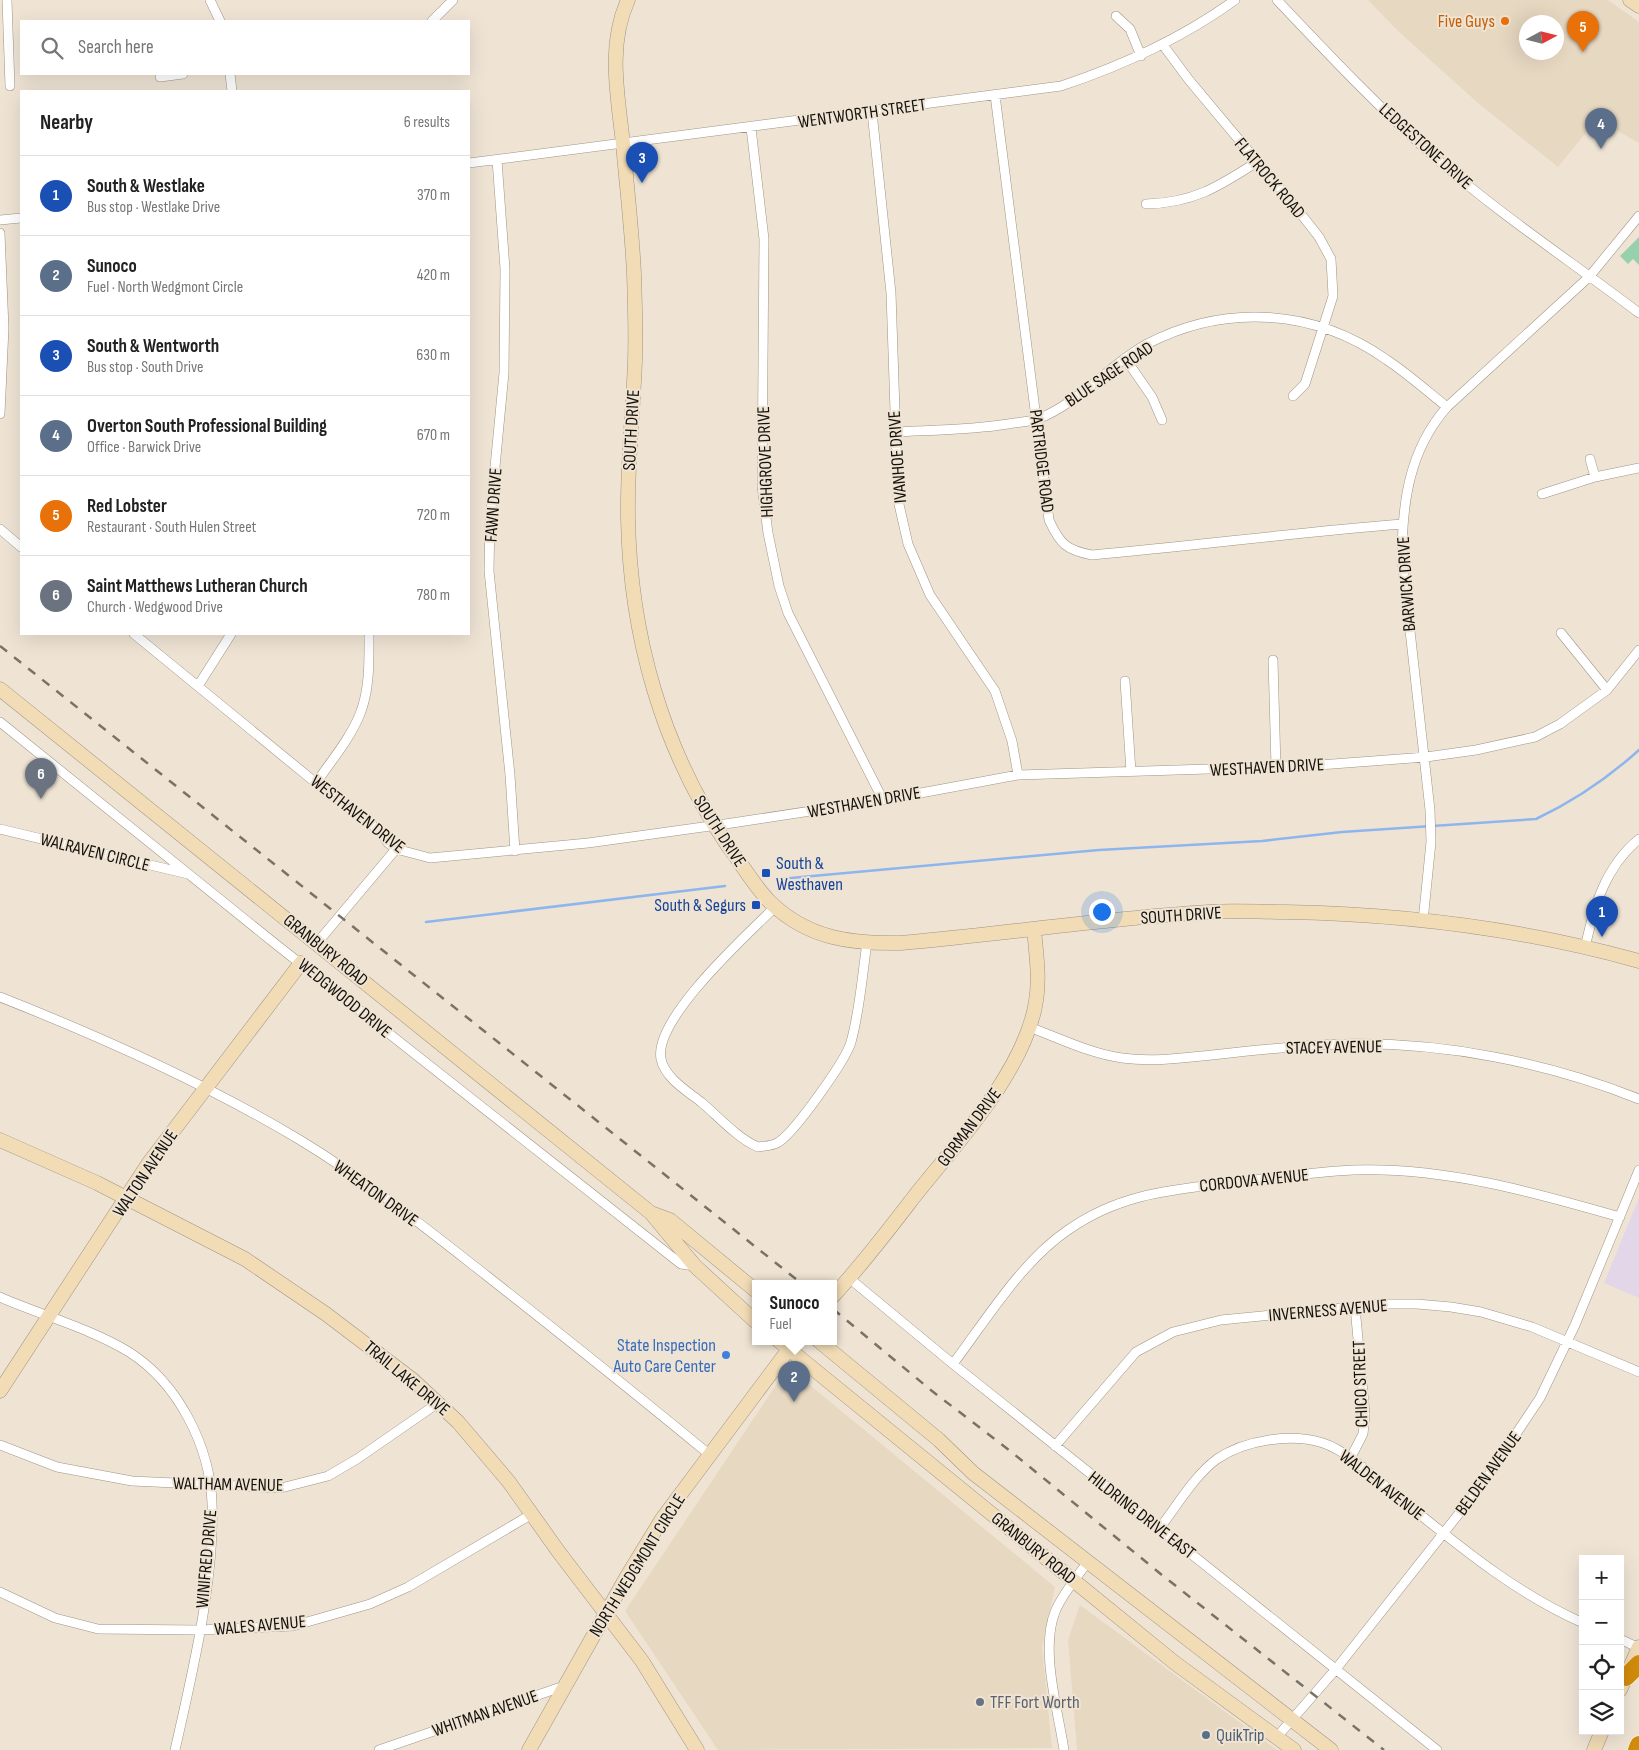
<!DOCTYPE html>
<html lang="en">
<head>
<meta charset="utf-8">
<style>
  :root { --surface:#fff; --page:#f6f6f6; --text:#222; --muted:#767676; --line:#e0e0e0; --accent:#944abd }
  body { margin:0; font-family:"Sofia Sans Condensed",sans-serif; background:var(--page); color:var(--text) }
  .controls { position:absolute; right:15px; bottom:15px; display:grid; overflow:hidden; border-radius:0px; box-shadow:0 5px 20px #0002 }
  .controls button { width:45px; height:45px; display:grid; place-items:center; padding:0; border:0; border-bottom:1px solid var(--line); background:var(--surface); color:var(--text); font:25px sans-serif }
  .compass { position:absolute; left:1519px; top:15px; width:45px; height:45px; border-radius:50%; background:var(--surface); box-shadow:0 5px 20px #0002; rotate:83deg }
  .you { position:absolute; left:1101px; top:911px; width:18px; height:18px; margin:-12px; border:4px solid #fff; border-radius:50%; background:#1a73e8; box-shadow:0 0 0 8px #1a73e833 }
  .badge { display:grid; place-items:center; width:32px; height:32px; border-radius:50%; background:var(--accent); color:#fff; font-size:16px; font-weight:700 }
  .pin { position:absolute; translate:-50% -41px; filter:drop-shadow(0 1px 2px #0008) }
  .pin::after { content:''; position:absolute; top:26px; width:18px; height:15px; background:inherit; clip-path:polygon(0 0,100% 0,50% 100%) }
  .popup { position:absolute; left:752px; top:1280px; width:85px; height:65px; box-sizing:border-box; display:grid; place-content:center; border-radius:0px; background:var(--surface); filter:drop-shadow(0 1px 4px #0005); font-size:16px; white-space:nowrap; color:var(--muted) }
  .popup b { font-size:19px; color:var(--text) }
  .popup::after { content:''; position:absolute; left:50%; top:100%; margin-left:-10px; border:10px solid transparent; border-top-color:var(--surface) }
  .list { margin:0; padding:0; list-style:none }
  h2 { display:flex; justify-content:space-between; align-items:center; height:65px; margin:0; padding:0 20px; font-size:21px }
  h2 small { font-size:16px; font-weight:400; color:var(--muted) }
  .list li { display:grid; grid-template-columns:32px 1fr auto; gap:15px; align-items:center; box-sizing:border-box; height:80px; padding:0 20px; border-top:1px solid var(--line) }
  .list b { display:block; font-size:19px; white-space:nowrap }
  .list p { margin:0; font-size:16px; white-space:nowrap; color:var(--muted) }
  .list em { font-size:16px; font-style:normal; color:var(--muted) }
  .icon { flex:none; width:28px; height:28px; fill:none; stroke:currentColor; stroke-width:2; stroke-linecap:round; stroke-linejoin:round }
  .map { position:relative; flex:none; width:1639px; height:1750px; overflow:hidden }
  .search { position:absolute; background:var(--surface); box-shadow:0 5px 20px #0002; left:20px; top:20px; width:450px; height:55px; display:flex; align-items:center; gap:12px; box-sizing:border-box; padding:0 18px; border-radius:0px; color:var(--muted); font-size:19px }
  .panel { position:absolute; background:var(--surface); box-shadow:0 5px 20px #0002; left:20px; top:90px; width:450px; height:545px; border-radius:0px }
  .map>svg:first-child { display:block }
  .built { fill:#e7d8c1; fill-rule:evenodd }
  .education { fill:#e4d6e9 }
  .green { fill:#97d0ad }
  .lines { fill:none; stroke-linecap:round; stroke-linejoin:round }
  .stream { stroke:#8eb5ed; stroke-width:2.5 }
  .street-casing { stroke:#9e9485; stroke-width:10 }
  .secondary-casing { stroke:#9e9485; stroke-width:15 }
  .highway-casing { stroke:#fff; stroke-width:19 }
  .street { stroke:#fff; stroke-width:9 }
  .secondary { stroke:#f2dcb6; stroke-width:14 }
  .highway { stroke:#d28c0b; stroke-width:18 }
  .rail { stroke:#787267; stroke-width:2.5; stroke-dasharray:9 9; stroke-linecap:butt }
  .food-dot { fill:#e8710a; stroke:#efe4d4; stroke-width:2 }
  .transit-dot { fill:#1a4fb4; stroke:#efe4d4; stroke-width:2 }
  .shop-dot { fill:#3f7fe0; stroke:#efe4d4; stroke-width:2 }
  .worship-dot { fill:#6b7280; stroke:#efe4d4; stroke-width:2 }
  .service-dot { fill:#5c6f8a; stroke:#efe4d4; stroke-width:2 }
  .labels { text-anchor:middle; stroke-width:4; stroke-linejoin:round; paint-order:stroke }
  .food-label { font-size:18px; fill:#c56008; stroke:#efe4d4; text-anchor:end }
  .street-label { font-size:18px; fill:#14110b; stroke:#efe4d4 }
  .transit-label { font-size:18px; fill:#164399; stroke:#efe4d4; text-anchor:start }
  .shop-label { font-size:18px; fill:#366cbe; stroke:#efe4d4; text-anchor:end }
  .worship-label { font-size:18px; fill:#5b616d; stroke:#efe4d4; text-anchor:start }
  .service-label { font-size:18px; fill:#4e5e75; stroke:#efe4d4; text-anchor:start }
</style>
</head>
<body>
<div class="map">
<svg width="1639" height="1750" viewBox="0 0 1639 1750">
  <rect width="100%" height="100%" fill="#efe4d4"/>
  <!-- built -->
  <path class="built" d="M1368,0h240l31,22v121l-42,-24 -39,48 -80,-64 -79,-71zM1526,22h30v30h-30z
    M788,1367l267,220 -13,60 10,101 -334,2 -93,-139z
    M1080,1605l197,145h-200l-9,-110z"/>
  <!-- education -->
  <path class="education" d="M1639,1198v100l-35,-15z"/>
  <!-- green -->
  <path class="green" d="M1639,237v28l-6,-6 -5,5 -8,-8z"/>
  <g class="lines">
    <!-- stream -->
    <path class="stream" d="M780,879l319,-29 163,-9 80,-9 194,-13c38,-18 72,-41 103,-69
      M426,922l299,-36"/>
    <defs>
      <path id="street" d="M7,0l3,86
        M210,0l10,21
        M1277,0c52,55 105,111 162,161 63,55 133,101 200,152
        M1116,16l14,13 11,27
        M432,21l21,-21
        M1163,45l26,35 108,129 22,28 12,22 2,37 -28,88 -12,12
        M230,74l2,17
        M160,77l23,-3
        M995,95l54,425c11,24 17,30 43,35 103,-9 206,-23 310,-31
        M872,112l19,181 7,207 10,44 22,51 65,96 17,50 6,34
        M751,128l13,111 -2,247 6,47 11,53 9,27 95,187
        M497,160l8,109 -1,104 -14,146 -1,52 21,204 5,76
        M469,163l592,-77c63,-21 120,-47 174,-86
        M1146,204c47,-1 72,-17 111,-42
        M0,220l21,-2
        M0,233l4,95 -4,86
        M1125,358l27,39 10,23
        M895,432c38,-2 76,-2 113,-8 10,-2 21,-2 30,-5 41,-16 71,-54 109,-75 79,-41 168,-35 240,16 21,14 40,31 60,47
        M1590,459l5,18
        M1542,494l53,-17 44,-9
        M0,529l21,18
        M1561,633l46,57
        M134,634l182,149 64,48 8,12 8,6 34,9 158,-15 144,-20 151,-23 135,-25 288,-9 120,-9 50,-7 59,-13 25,-13 47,-34 32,-40
        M1273,660l3,107
        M1125,681l6,91
        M198,686l33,-52
        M0,722l273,220 408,322 14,2
        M316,783c15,-22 34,-44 44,-69 10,-25 9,-54 9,-80
        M0,829l188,45
        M775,907c-27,27 -122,112 -114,152 4,19 26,32 40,43 18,15 36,36 57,45 6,-1 14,-1 19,-4 16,-8 69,-83 74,-101 9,-32 11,-66 16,-99
        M1423,921l8,-79 -1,-32 -28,-251c0,-56 7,-109 45,-152l142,-130 50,-61
        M317,943l79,-94
        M1585,948c9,-42 20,-81 54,-109
        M0,997c104,41 205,86 300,143 66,40 127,89 187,136 75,59 149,118 223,179
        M1029,1027c30,11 62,27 93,31 30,4 60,0 90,-3 44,-5 88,-10 132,-11 100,-2 202,18 295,55
        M849,1278l104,86 484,386
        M0,1297c41,18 92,32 129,55 49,31 81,94 83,151 3,76 -20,172 -37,247
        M953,1364c33,-44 69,-103 115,-134 51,-36 102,-40 161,-47 41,-5 83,-11 124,-13 92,-3 180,22 267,47
        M0,1445l57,22 75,14 149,7 47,-12 29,-17 81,-56
        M1055,1446l81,-94 37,-20 48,-12 160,-16h36l34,3 30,5 51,15 107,45
        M1350,1459l13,-25 2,-20 -10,-107
        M1159,1529c18,-23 35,-53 58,-70 28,-19 73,-26 106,-16 27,9 56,39 79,57 57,46 113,93 181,123
        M0,1592l55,26 43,11 101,1 94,-4 77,-22 38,-17 124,-73
        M1620,1639l19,9
        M1276,1738l60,-69 148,-187 56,-84 35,-73 64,-155
        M379,1750l185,-64
        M1064,1750c-6,-40 -24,-100 -9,-138 7,-18 23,-36 34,-52"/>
      <path id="secondary" d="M628,0c-21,46 -10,96 -5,144 4,44 9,87 11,130 1,29 2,58 1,87 -2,53 -8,105 -7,157 2,117 34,231 100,328 14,18 26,40 42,56 38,37 82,42 131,41 103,-9 205,-25 308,-31 25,-2 51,0 76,0 118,2 239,17 354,49
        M1630,0l9,6
        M0,689l651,524 19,7 85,70
        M0,1140l97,43 148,76 81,55 87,66 45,42 51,60 49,69 84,110 55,89
        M651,1213l44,53 60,55
        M833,1296c30,-32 57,-68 84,-103 42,-52 109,-125 119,-192 4,-24 0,-48 -2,-72
        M779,1341l396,322 119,87
        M819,1341l120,99 34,33 358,277
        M0,1391l148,-227 153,-201
        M1620,1690l19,-43
        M529,1750l97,-172 36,-59 133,-178
        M1594,1750l8,-19"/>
      <path id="highway" d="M1626,1677l13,-13
        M1637,1750l2,-5"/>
    </defs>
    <!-- street casing -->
    <use href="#street" class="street-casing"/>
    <!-- secondary casing -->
    <use href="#secondary" class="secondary-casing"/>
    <!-- highway casing -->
    <use href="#highway" class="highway-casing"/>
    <!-- street -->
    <use href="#street" class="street"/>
    <!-- secondary -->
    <use href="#secondary" class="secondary"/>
    <!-- highway -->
    <use href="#highway" class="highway"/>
    <!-- rail -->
    <path class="rail" d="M0,646l801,637
      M833,1309l99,82 77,59 153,125 222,175"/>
  </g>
  <!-- markers -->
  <circle class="food-dot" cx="1505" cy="21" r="5"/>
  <g class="transit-dot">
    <rect x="761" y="868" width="10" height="10" rx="2.5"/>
    <rect x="751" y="900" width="10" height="10" rx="2.5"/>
  </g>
  <circle class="shop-dot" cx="726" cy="1355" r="5"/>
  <circle class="worship-dot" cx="980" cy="1702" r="5"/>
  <circle class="service-dot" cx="1206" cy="1735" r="5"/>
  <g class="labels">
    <!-- food labels -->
    <g class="food-label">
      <text x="1495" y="27">Five Guys</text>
    </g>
    <!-- street labels -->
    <g class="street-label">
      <text transform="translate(862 113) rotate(-8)" y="6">WENTWORTH STREET</text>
      <text transform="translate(1426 146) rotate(42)" y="6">LEDGESTONE DRIVE</text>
      <text transform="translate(1270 178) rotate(50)" y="6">FLATROCK ROAD</text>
      <text transform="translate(1109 374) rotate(-34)" y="6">BLUE SAGE ROAD</text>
      <text transform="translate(631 430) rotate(-87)" y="6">SOUTH DRIVE</text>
      <text transform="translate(897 457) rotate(-94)" y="6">IVANHOE DRIVE</text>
      <text transform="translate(1042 461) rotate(83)" y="6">PARTRIDGE ROAD</text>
      <text transform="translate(765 462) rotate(-92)" y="6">HIGHGROVE DRIVE</text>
      <text transform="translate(493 505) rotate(-86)" y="6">FAWN DRIVE</text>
      <text transform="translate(1406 584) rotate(-94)" y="6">BARWICK DRIVE</text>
      <text transform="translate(1267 767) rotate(-3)" y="6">WESTHAVEN DRIVE</text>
      <text transform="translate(864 802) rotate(-10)" y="6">WESTHAVEN DRIVE</text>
      <text transform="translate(358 814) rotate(38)" y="6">WESTHAVEN DRIVE</text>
      <text transform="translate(720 831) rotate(57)" y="6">SOUTH DRIVE</text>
      <text transform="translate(95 852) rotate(14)" y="6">WALRAVEN CIRCLE</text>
      <text transform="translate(1181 915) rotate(-4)" y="6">SOUTH DRIVE</text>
      <text transform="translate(326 950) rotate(39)" y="6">GRANBURY ROAD</text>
      <text transform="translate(345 998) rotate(39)" y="6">WEDGWOOD DRIVE</text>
      <text transform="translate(1334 1047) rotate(-1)" y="6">STACEY AVENUE</text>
      <text transform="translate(969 1127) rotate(-53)" y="6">GORMAN DRIVE</text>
      <text transform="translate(145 1173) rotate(-56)" y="6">WALTON AVENUE</text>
      <text transform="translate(1254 1180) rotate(-6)" y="6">CORDOVA AVENUE</text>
      <text transform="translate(376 1193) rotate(36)" y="6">WHEATON DRIVE</text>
      <text transform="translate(1328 1310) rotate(-5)" y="6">INVERNESS AVENUE</text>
      <text transform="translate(407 1378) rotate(40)" y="6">TRAIL LAKE DRIVE</text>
      <text transform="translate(1360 1384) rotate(-92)" y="6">CHICO STREET</text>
      <text transform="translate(1488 1473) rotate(-54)" y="6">BELDEN AVENUE</text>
      <text transform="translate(228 1484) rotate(1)" y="6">WALTHAM AVENUE</text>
      <text transform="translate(1382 1485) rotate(38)" y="6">WALDEN AVENUE</text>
      <text transform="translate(1142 1515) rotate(38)" y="6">HILDRING DRIVE EAST</text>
      <text transform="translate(1034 1548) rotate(39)" y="6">GRANBURY ROAD</text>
      <text transform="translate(206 1559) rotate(-85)" y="6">WINIFRED DRIVE</text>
      <text transform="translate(637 1565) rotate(-58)" y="6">NORTH WEDGMONT CIRCLE</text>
      <text transform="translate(260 1625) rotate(-5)" y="6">WALES AVENUE</text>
      <text transform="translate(485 1713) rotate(-19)" y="6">WHITMAN AVENUE</text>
    </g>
    <!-- transit labels -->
    <g class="transit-label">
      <text x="776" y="869">South &amp;<tspan x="776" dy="21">Westhaven</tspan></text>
      <text x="746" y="911" text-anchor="end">South &amp; Segurs</text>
    </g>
    <!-- shop labels -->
    <g class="shop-label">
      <text x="716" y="1351">State Inspection<tspan x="716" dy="21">Auto Care Center</tspan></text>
    </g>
    <!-- worship labels -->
    <g class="worship-label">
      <text x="990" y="1708">TFF Fort Worth</text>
    </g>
    <!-- service labels -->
    <g class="service-label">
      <text x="1216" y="1741">QuikTrip</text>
    </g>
  </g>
</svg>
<div class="controls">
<button>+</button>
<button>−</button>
<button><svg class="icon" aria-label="locate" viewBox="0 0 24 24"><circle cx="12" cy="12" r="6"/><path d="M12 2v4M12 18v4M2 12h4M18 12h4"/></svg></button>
<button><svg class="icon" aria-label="layers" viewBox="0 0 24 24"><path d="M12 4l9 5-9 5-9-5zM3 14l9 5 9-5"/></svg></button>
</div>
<svg class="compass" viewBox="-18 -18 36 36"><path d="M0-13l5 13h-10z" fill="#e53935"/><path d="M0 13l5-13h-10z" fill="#767676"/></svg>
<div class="you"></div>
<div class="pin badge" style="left:1602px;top:937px;background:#1a4fb4">1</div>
<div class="pin badge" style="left:794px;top:1402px;background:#5c6f8a">2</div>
<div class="popup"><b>Sunoco</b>Fuel</div>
<div class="pin badge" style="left:642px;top:183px;background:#1a4fb4">3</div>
<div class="pin badge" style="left:1601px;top:149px;background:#5c6f8a">4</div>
<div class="pin badge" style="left:1583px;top:52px;background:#e8710a">5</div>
<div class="pin badge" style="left:41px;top:799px;background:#6b7280">6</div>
<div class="search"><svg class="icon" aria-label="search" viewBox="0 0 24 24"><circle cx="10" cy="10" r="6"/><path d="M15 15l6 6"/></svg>Search here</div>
<section class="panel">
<h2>Nearby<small>6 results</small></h2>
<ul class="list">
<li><span class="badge" style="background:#1a4fb4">1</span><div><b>South &amp; Westlake</b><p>Bus stop · Westlake Drive</p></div><em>370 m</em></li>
<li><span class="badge" style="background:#5c6f8a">2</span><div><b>Sunoco</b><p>Fuel · North Wedgmont Circle</p></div><em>420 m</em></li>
<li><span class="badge" style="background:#1a4fb4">3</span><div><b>South &amp; Wentworth</b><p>Bus stop · South Drive</p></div><em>630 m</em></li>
<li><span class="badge" style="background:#5c6f8a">4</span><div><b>Overton South Professional Building</b><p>Office · Barwick Drive</p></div><em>670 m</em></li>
<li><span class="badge" style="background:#e8710a">5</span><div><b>Red Lobster</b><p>Restaurant · South Hulen Street</p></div><em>720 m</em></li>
<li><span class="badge" style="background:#6b7280">6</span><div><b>Saint Matthews Lutheran Church</b><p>Church · Wedgwood Drive</p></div><em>780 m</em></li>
</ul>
</section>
</div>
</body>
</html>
